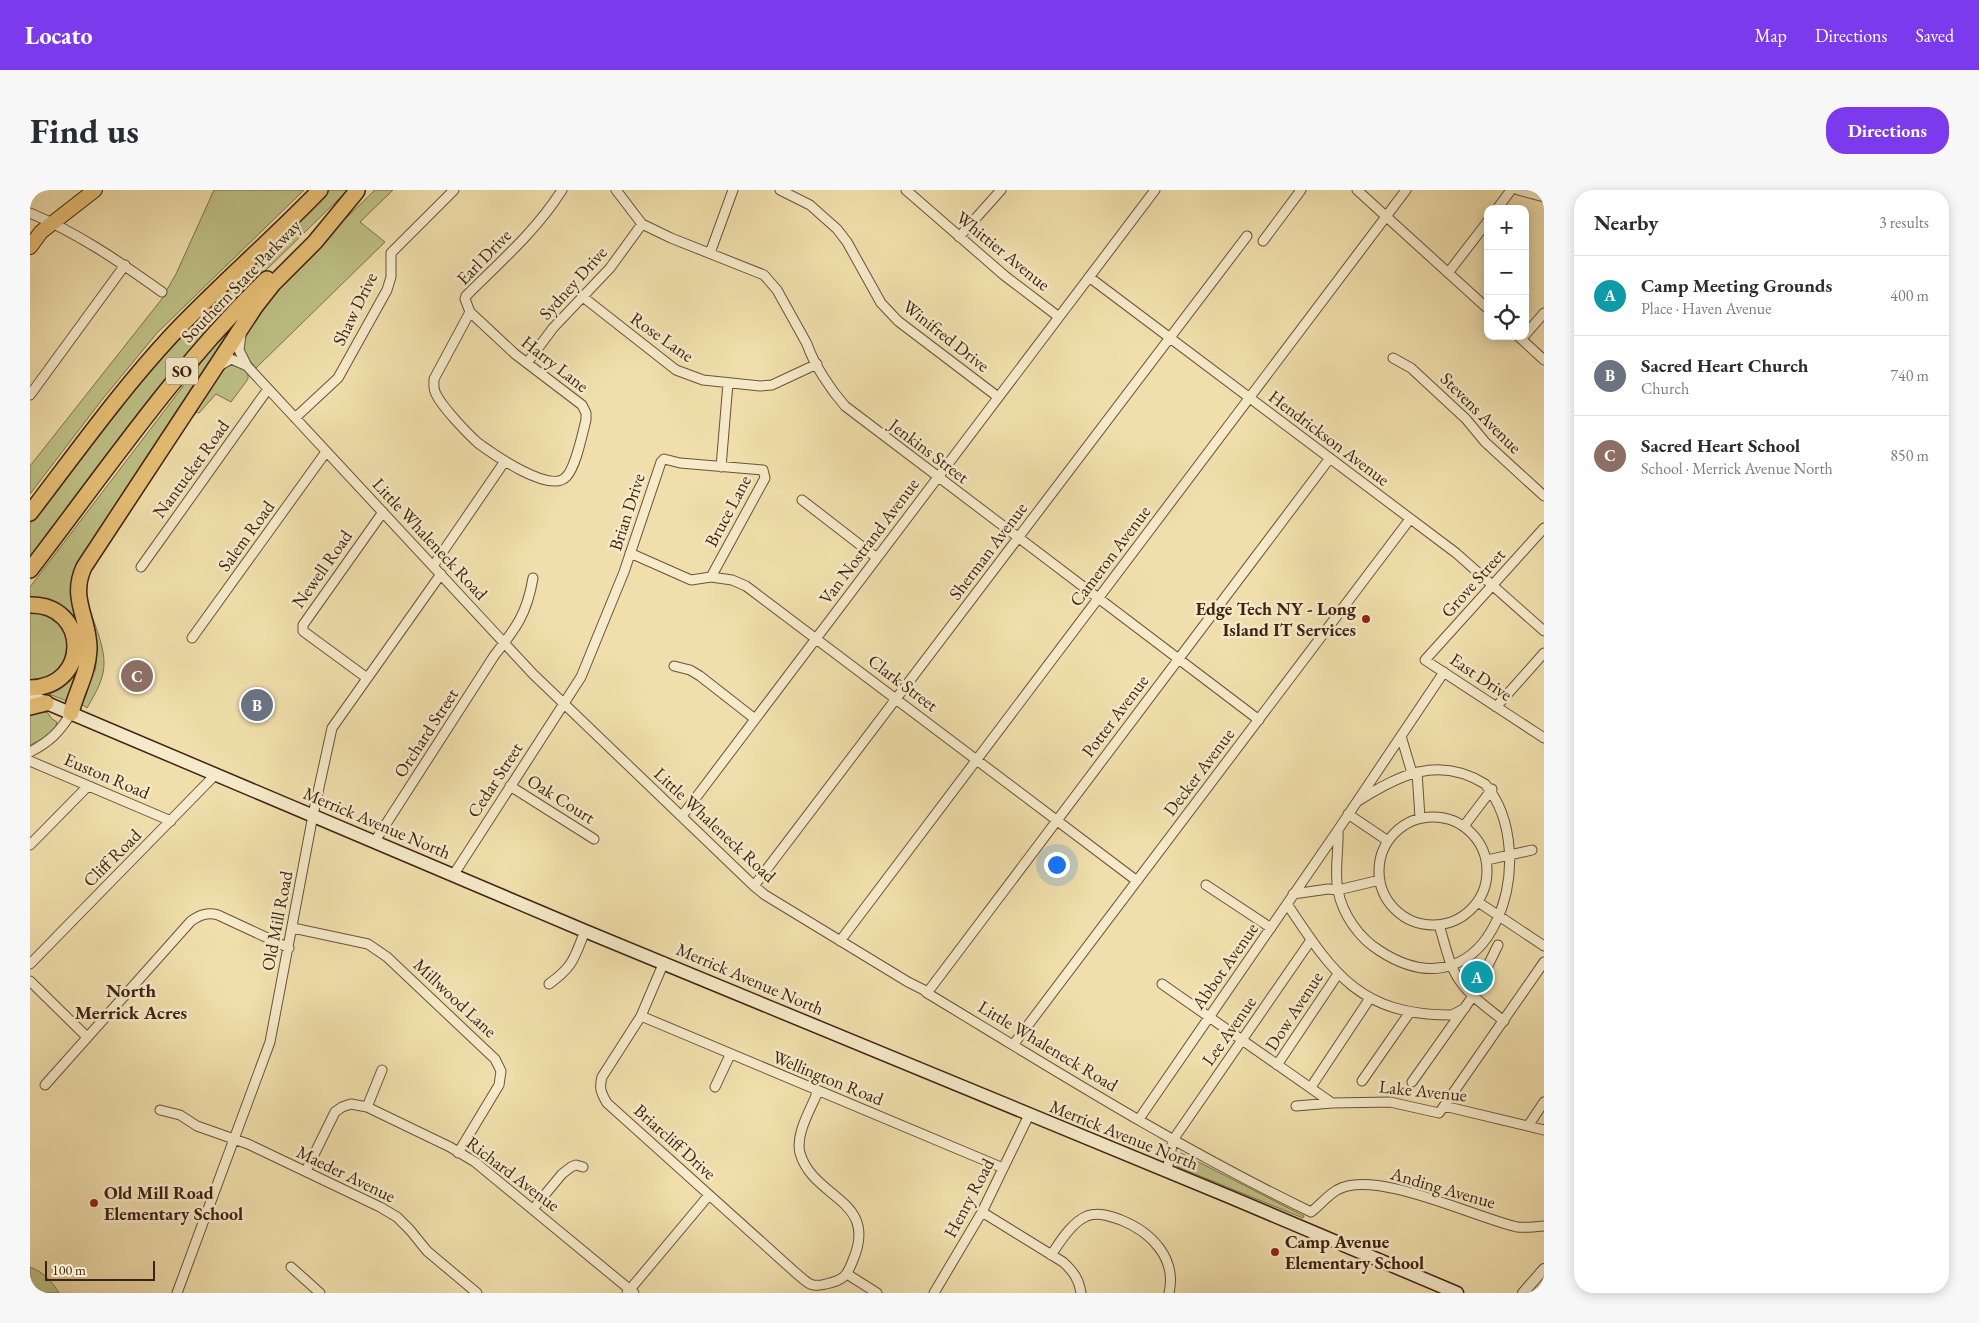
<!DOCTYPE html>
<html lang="en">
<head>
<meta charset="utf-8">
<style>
  :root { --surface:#fff; --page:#f7f7f7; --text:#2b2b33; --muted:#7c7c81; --line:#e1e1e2; --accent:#7c3aed }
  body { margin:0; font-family:"EB Garamond",serif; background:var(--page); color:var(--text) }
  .controls { position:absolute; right:15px; top:15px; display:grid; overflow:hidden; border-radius:10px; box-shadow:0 2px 12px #0003 }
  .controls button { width:45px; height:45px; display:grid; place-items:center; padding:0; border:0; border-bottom:1px solid var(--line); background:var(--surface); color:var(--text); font:25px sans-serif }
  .scale { position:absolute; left:15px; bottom:12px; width:110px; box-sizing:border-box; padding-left:5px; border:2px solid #402211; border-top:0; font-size:14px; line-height:18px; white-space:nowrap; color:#402211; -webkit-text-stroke:4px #f5eac9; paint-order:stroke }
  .you { position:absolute; left:1026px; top:674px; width:18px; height:18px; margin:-12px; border:4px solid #fff; border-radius:50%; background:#1a73e8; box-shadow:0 0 0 8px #1a73e833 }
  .badge { display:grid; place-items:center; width:32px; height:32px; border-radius:50%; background:var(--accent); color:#fff; font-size:16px; font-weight:700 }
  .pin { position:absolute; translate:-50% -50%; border:2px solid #fff; box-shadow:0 1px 5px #0006 }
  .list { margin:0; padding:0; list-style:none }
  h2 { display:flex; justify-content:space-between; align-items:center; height:65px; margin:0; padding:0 20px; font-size:21px }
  h2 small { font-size:16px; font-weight:400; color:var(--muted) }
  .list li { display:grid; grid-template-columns:32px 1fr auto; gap:15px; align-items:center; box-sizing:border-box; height:80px; padding:0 20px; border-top:1px solid var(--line) }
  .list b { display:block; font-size:19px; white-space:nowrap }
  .list p { margin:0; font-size:16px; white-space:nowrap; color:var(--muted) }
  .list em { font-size:16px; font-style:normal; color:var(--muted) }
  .icon { flex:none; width:28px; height:28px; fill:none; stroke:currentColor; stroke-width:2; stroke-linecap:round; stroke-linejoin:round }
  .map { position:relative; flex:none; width:1514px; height:1103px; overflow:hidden; border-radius:20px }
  header { display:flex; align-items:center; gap:30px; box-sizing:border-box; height:70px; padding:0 25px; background:var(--accent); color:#fff }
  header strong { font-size:24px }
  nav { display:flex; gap:28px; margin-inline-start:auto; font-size:18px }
  .intro { display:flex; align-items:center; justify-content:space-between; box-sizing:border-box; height:120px; padding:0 30px }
  h1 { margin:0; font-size:35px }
  .button { padding:12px 22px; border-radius:20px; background:var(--accent); color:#fff; font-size:18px; font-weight:700 }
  main { display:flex; gap:30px; padding:0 30px }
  aside { flex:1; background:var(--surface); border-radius:20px; box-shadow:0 2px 12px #0003 }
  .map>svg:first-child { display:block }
  .green { fill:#bec186; stroke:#7f724c }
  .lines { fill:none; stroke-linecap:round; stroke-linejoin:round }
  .minor-casing { stroke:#6c5138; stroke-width:11 }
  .tertiary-casing { stroke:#6c5138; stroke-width:12 }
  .secondary-casing { stroke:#402211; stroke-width:15 }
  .primary-casing { stroke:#402211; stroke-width:16 }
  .motorway-casing { stroke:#402211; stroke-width:18 }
  .minor { stroke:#f5eac9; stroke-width:9 }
  .tertiary { stroke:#f5eac9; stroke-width:10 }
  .secondary { stroke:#f5eac9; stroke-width:12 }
  .primary { stroke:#e8c076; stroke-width:14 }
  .motorway { stroke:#e8c076; stroke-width:15 }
  .poi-dot { fill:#8f2418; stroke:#f5eac9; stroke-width:2 }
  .labels { text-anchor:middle; stroke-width:5; stroke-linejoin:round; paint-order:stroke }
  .shield { fill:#f5eac9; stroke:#765e48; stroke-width:1 }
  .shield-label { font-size:16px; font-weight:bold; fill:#402211 }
  .street-label { font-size:18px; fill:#402211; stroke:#f5eac9 }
  .poi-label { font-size:18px; font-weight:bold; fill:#402211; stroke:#f5eac9; text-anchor:start }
  .neighbourhood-label { font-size:19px; font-weight:bold; fill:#402211; stroke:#f5eac9 }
</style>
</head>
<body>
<header>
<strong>Locato</strong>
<nav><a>Map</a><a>Directions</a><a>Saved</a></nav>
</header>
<div class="intro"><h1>Find us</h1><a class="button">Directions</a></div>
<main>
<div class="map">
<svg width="1514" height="1103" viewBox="0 0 1514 1103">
  <rect width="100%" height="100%" fill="#f0dfac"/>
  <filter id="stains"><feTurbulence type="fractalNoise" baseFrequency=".004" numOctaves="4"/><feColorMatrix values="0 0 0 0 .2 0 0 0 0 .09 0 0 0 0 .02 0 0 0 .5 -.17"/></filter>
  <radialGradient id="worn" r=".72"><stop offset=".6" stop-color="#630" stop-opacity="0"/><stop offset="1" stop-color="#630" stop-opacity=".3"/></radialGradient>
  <!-- green -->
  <path class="green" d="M184,0h90l-147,143 -56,68 -71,93v-28l131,-166 15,-26z
    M299,0h19l-126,123 -38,45 -154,199v-33l95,-123 28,-35 35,-37z
    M345,0h18l-33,32 25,20 -129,126c-9,-10 -14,-16 -14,-29l29,-48z
    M205,135l-153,238 2,102 -17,36 -26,-10 16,-6 4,1 13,-15 5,-38 -9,-19 -3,2 -37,-15v-14l180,-236z
    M201,172h7l10,12v5l-17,23 -15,-8 -17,19 -2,-1 -15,17 -90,135c-3,11 -7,23 -5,34 5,25 23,54 15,79 -3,11 -10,22 -15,31l-7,-5v-4l11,-29 4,1c6,-29 -16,-57 -12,-86 1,-8 5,-15 8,-22l134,-197z
    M0,420l18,2 15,10 9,21 -4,21 -12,14 -26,3z
    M0,522h17l5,7 5,3c-2,12 -17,18 -27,23z
    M1151,963l123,63 -1,2 -125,-51 -2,-3v-6z
    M0,1077c13,5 22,14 29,26h-29z"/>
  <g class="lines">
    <defs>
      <path id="minor" d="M586,0l26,34 29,14 93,37 13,15 30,54c7,21 24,46 38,62l414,314
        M750,0l30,15 27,24 10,13 34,61 17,18 100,76
        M876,0l99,86 54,41
        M1327,0l131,119
        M1488,0l26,7
        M1467,19l14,-19
        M0,23c48,20 90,49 132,79
        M929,47l42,-47
        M1233,51l38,-51
        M680,63l23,-63
        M1418,83l40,-52
        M1059,87l367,276 88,78
        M553,107l93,73 27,10 57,6 12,-1 45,-21
        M440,122l45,42 67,51 4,8v7c-4,15 -10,47 -20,57 -16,17 -73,-23 -88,-34 -11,-10 -36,-36 -42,-49 -3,-5 -2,-9 -2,-15l36,-67 -5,-13 1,-3c34,-34 70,-65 96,-106
        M211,145l-2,15 8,16 286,308 221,212 11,9 143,87 16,8 3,3c126,76 251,155 384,219 9,-7 17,-17 26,-22 37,-22 139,28 180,37 9,1 18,0 27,-1
        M1495,145l19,-22
        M1488,146l26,24
        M1363,168l18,10 55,51 19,23 59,54
        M497,173l26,-35 57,-60 32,-44
        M191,175l10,-6 16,7
        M0,205l95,-130
        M265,228l43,-40 49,-88 4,-13v-24l63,-63
        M691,277l7,-84
        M772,310l75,58
        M1514,338l-119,132 119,78
        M600,363l61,27 20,-3 21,3 14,6 391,295
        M403,376l72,-105
        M111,377l127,-178
        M162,448l134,-186
        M644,476l16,4 10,6 55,43
        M337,488l-64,-47v-6l80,-113
        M1466,517l48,-54
        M0,562c19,-10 30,-20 41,-39
        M0,571l141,60
        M1387,582l3,46
        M1382,583l-11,-37 43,-64
        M480,596l84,53
        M1328,611c41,-26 80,-46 127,-17 59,70 7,239 -105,167 -21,-13 -37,-36 -42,-60 -4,-21 1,-40 0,-61l63,-94
        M1318,624l40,27
        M652,626l473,-626
        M1349 681a54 54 0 1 1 108 0a54 54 0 1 1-108 0Z
        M1434,636l28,-37
        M345,651l119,-185c22,-28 33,-42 39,-78
        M0,655l58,-59
        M1457,670l45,-10
        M424,684l127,-197 43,-105 37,-110 3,-3 16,4 83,7 2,8 -54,99
        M1176,695l65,43
        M724,696l493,-650
        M1263,704l35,-5 10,1 42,-10
        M1448,712l66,44
        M1257,714c46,69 72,111 164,111l5,-2 9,-5
        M1409,735c5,15 8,32 15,46 10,21 31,35 50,50
        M263,738l75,16 19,13 108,102 6,12 -2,14 -41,68
        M810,751l566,-751
        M634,772l-23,54 -39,61c-3,11 -1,16 5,26l189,170c12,10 14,15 30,11 18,-4 21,-8 27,-24 26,-61 -40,-61 -53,-107 -5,-19 11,-44 18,-62
        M0,774l186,-190
        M0,791l57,56
        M519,794c25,-18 25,-26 36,-53
        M1132,794l170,119
        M897,803l403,-535
        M611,826l362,152
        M983,855l397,-526
        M1247,875l61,-91
        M1332,891l48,-69
        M1382,892l61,-86 25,-51
        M15,895l146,-164c9,-6 16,-9 27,-6l71,33
        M685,897l15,-32
        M1281,897l59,-89
        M1266,916l36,-3 58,-1 49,11 5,-7 100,24
        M1414,916l100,-144
        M337,917l15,-37
        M130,920l20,5 17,11 51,18 132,63 17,10 13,13 17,21 50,42
        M1109,929l199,-289
        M1498,936l16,-24
        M276,981l29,-59 7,-5 9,-3 16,3 83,40 25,15 159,131
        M1137,981l6,-31 138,-200
        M503,1019l29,-35 9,-7 5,-2 7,2
        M952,1022l81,50c10,9 16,17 18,31
        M1021,1065c9,-13 21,-33 36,-39 12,-4 23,0 34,4 30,12 56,38 48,73
        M261,1077l29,26
        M817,1084l30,19
        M147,1103l93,-251 43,-227 19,-87 109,-154
        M597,1103l82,-98
        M904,1103l48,-81 47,-97"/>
      <path id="tertiary" d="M1493,1103l21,-24"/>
      <path id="secondary" d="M0,506l555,235 645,266 227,96"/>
      <path id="primary" d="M0,57l11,-15 54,-42"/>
      <path id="motorway" d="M0,323c46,-60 90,-122 141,-177 48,-51 101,-96 149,-146
        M0,380c76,-99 147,-204 237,-291
        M0,415c59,-1 61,82 0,83
        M0,517l16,-4
        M41,523c5,-21 17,-40 18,-63 1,-31 -20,-51 -5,-83l171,-260 18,-23 42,-42 42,-51"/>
    </defs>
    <!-- minor casing -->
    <use href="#minor" class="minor-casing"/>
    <!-- tertiary casing -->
    <use href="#tertiary" class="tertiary-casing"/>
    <!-- secondary casing -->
    <use href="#secondary" class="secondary-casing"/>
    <!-- primary casing -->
    <use href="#primary" class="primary-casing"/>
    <!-- motorway casing -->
    <use href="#motorway" class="motorway-casing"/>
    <!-- minor -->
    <use href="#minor" class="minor"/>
    <!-- tertiary -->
    <use href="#tertiary" class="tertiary"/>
    <!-- secondary -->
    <use href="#secondary" class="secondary"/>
    <!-- primary -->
    <use href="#primary" class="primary"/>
    <!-- motorway -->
    <use href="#motorway" class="motorway"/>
  </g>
  <!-- markers -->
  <g class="poi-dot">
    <circle cx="1336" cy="429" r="5"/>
    <circle cx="64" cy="1013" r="5"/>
    <circle cx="1245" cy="1062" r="5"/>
  </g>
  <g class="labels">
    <!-- shield labels -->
    <rect class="shield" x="136" y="167.5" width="32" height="27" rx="4"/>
    <g class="shield-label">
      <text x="152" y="187">SO</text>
    </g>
    <!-- street labels -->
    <g class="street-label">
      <text transform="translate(973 61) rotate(39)" y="6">Whittier Avenue</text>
      <text transform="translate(454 67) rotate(-46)" y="6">Earl Drive</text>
      <text transform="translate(211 91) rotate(-46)" y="6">Southern State Parkway</text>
      <text transform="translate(543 93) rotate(-48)" y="6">Sydney Drive</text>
      <text transform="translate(325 119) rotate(-64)" y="6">Shaw Drive</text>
      <text transform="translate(916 146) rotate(38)" y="6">Winifred Drive</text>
      <text transform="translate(632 147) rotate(35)" y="6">Rose Lane</text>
      <text transform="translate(525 174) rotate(38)" y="6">Harry Lane</text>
      <text transform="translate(1451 223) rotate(45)" y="6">Stevens Avenue</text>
      <text transform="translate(1299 248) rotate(37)" y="6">Hendrickson Avenue</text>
      <text transform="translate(899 261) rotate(37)" y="6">Jenkins Street</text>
      <text transform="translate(161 279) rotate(-54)" y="6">Nantucket Road</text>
      <text transform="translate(698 321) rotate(-62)" y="6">Bruce Lane</text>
      <text transform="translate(597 322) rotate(-72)" y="6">Brian Drive</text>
      <text transform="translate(216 346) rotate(-54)" y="6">Salem Road</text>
      <text transform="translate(400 349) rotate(47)" y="6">Little Whaleneck Road</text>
      <text transform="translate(839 351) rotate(-53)" y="6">Van Nostrand Avenue</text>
      <text transform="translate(958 361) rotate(-53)" y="6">Sherman Avenue</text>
      <text transform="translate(1080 366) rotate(-53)" y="6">Cameron Avenue</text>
      <text transform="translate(292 379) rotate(-55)" y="6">Newell Road</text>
      <text transform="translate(1443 393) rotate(-48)" y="6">Grove Street</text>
      <text transform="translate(1451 487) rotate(34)" y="6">East Drive</text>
      <text transform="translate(873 493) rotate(37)" y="6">Clark Street</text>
      <text transform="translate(1085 526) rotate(-53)" y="6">Potter Avenue</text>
      <text transform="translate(396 543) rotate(-57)" y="6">Orchard Street</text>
      <text transform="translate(1169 582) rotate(-53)" y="6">Decker Avenue</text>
      <text transform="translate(77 586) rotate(23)" y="6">Euston Road</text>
      <text transform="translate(465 590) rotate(-57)" y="6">Cedar Street</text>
      <text transform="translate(531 609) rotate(32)" y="6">Oak Court</text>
      <text transform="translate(347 633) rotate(23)" y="6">Merrick Avenue North</text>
      <text transform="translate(685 635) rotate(43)" y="6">Little Whaleneck Road</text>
      <text transform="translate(82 668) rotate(-45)" y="6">Cliff Road</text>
      <text transform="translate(247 731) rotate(-79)" y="6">Old Mill Road</text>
      <text transform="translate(1195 776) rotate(-55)" y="6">Abbot Avenue</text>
      <text transform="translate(720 789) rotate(23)" y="6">Merrick Avenue North</text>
      <text transform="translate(425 808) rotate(43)" y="6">Millwood Lane</text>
      <text transform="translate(1264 821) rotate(-57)" y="6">Dow Avenue</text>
      <text transform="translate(1199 841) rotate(-55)" y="6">Lee Avenue</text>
      <text transform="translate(1018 856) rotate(31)" y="6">Little Whaleneck Road</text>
      <text transform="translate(798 888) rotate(22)" y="6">Wellington Road</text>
      <text transform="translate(1393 901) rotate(6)" y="6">Lake Avenue</text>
      <text transform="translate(1094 945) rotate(22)" y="6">Merrick Avenue North</text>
      <text transform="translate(645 952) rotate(42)" y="6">Briarcliff Drive</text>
      <text transform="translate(316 984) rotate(26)" y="6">Maeder Avenue</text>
      <text transform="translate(483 984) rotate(37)" y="6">Richard Avenue</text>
      <text transform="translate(1413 998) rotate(16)" y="6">Anding Avenue</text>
      <text transform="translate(939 1008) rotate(-62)" y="6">Henry Road</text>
    </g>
    <!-- poi labels -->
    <g class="poi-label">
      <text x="1326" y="425" text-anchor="end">Edge Tech NY - Long<tspan x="1326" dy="21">Island IT Services</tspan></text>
      <text x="74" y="1009">Old Mill Road<tspan x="74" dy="21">Elementary School</tspan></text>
      <text x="1255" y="1058">Camp Avenue<tspan x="1255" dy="21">Elementary School</tspan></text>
    </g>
    <!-- neighbourhood labels -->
    <g class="neighbourhood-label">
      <text x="101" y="807">North<tspan x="101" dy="22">Merrick Acres</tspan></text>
    </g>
  </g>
  <rect width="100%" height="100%" filter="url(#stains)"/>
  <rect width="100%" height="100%" fill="url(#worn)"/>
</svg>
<div class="controls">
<button>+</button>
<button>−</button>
<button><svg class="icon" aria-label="locate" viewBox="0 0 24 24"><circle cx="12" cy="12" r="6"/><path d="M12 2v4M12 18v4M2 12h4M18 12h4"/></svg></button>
</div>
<div class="scale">100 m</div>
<div class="you"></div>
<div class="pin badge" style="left:1447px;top:787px;background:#0f9aa8">A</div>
<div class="pin badge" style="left:227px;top:515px;background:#6b7280">B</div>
<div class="pin badge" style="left:107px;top:486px;background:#8d6e63">C</div>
</div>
<aside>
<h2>Nearby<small>3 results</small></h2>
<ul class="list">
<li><span class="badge" style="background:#0f9aa8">A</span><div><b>Camp Meeting Grounds</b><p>Place · Haven Avenue</p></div><em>400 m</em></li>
<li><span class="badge" style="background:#6b7280">B</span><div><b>Sacred Heart Church</b><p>Church</p></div><em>740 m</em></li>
<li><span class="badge" style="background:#8d6e63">C</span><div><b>Sacred Heart School</b><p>School · Merrick Avenue North</p></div><em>850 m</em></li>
</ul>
</aside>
</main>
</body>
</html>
